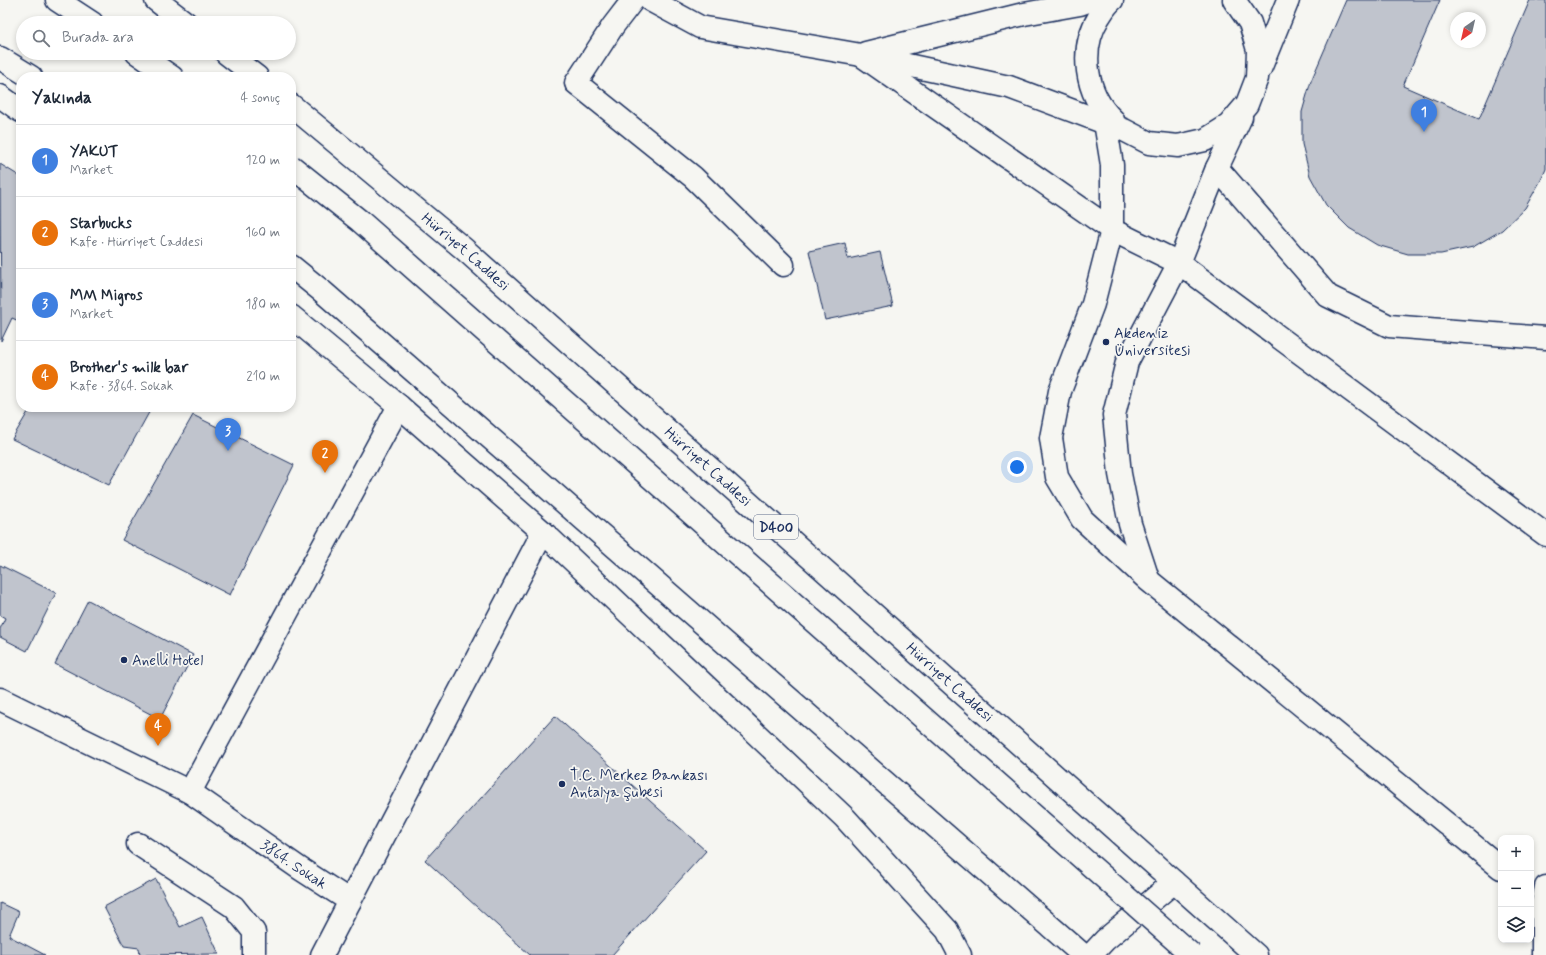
<!DOCTYPE html>
<html lang="tr">
<head>
<meta charset="utf-8">
<style>
  :root { --surface:#fff; --page:#f2f2f3; --text:#1f2937; --muted:#747a83; --line:#e0e1e3; --accent:#1b2f5e }
  body { margin:0; font-family:Mynerve,sans-serif; background:var(--page); color:var(--text) }
  .controls { position:absolute; right:12px; bottom:12px; display:grid; overflow:hidden; border-radius:8px; box-shadow:0 2px 6px #0003 }
  .controls button { width:36px; height:36px; display:grid; place-items:center; padding:0; border:0; border-bottom:1px solid var(--line); background:var(--surface); color:var(--text); font:20px sans-serif }
  .compass { position:absolute; left:1450px; top:12px; width:36px; height:36px; border-radius:50%; background:var(--surface); box-shadow:0 2px 6px #0003; rotate:214deg }
  .you { position:absolute; left:1017px; top:467px; width:14px; height:14px; margin:-10px; border:3px solid #fff; border-radius:50%; background:#1a73e8; box-shadow:0 0 0 6px #1a73e833 }
  .badge { display:grid; place-items:center; width:26px; height:26px; border-radius:50%; background:var(--accent); color:#fff; font-size:13px; font-weight:700 }
  .pin { position:absolute; translate:-50% -33px; filter:drop-shadow(0 1px 2px #0008) }
  .pin::after { content:''; position:absolute; top:21px; width:14px; height:12px; background:inherit; clip-path:polygon(0 0,100% 0,50% 100%) }
  .list { margin:0; padding:0; list-style:none }
  h2 { display:flex; justify-content:space-between; align-items:center; height:52px; margin:0; padding:0 16px; font-size:17px }
  h2 small { font-size:13px; font-weight:400; color:var(--muted) }
  .list li { display:grid; grid-template-columns:26px 1fr auto; gap:12px; align-items:center; box-sizing:border-box; height:72px; padding:0 16px; border-top:1px solid var(--line) }
  .list b { display:block; font-size:15px; white-space:nowrap }
  .list p { margin:0; font-size:13px; white-space:nowrap; color:var(--muted) }
  .list em { font-size:13px; font-style:normal; color:var(--muted) }
  .icon { flex:none; width:22px; height:22px; fill:none; stroke:currentColor; stroke-width:2; stroke-linecap:round; stroke-linejoin:round }
  .map { position:relative; flex:none; width:1546px; height:955px; overflow:hidden }
  .search { position:absolute; background:var(--surface); box-shadow:0 2px 6px #0003; left:16px; top:16px; width:280px; height:44px; display:flex; align-items:center; gap:10px; box-sizing:border-box; padding:0 14px; border-radius:22px; color:var(--muted); font-size:15px }
  .panel { position:absolute; background:var(--surface); box-shadow:0 2px 6px #0003; left:16px; top:72px; width:280px; height:340px; border-radius:16px }
  .map>svg:first-child { display:block }
  .building { fill:#c0c4cd; stroke:#1b2f5e }
  .lines { fill:none; stroke-linecap:round; stroke-linejoin:round }
  .minor-casing { stroke:#1b2f5e; stroke-width:25 }
  .highway-casing { stroke:#1b2f5e; stroke-width:25 }
  .minor { stroke:#f6f6f2; stroke-width:22 }
  .highway { stroke:#f6f6f2; stroke-width:22 }
  .highway-bridge-casing { stroke:#1b2f5e; stroke-width:25; stroke-linecap:butt }
  .highway-bridge { stroke:#f6f6f2; stroke-width:22 }
  .poi-dot { fill:#1b2f5e; stroke:#f6f6f2; stroke-width:1.5 }
  .labels { text-anchor:middle; stroke-width:3.5; stroke-linejoin:round; paint-order:stroke }
  .shield { fill:#f6f6f2; stroke:#5d6b8a; stroke-width:1 }
  .shield-label { font-size:14px; font-weight:bold; fill:#1b2f5e }
  .street-label { font-size:15px; fill:#1b2f5e; stroke:#f6f6f2 }
  .poi-label { font-size:15px; fill:#1b2f5e; stroke:#f6f6f2; text-anchor:start }
</style>
</head>
<body>
<div class="map">
<svg width="1546" height="955" viewBox="0 0 1546 955">
  <rect width="100%" height="100%" fill="#f6f6f2"/>
  <filter id="ink" filterUnits="userSpaceOnUse"><feTurbulence type="fractalNoise" baseFrequency=".025" numOctaves="2"/><feDisplacementMap in="SourceGraphic" scale="8" xChannelSelector="R" yChannelSelector="G"/><feConvolveMatrix kernelMatrix="1 2 1 2 8 2 1 2 1" color-interpolation-filters="sRGB"/></filter>
  <g filter="url(#ink)">
    <!-- building -->
    <path class="building" d="M1346,0h94l-37,86 76,33 51,-119h16v169l-5,11 -16,28 -23,22 -29,17 -32,7h-33l-31,-9 -28,-17 -23,-23 -16,-29 -8,-32v-32l9,-31z
      M0,164l21,13v145l-9,-4 -11,23z
      M845,243l3,16 32,-7 13,54 -68,14 -16,-69z
      M31,407h121l-43,78 -97,-46z
      M193,415l101,50 -64,130 -108,-55z
      M0,565l56,28 -29,58 -27,-14v-8l5,-11 -5,-3z
      M88,600l105,55 -33,64 -105,-55z
      M555,716l151,135 -94,104h-82l-105,-95z
      M156,879l24,48 22,-10 17,37 -79,1 -1,-7 -15,-2 -20,-39z
      M0,903l19,9 -10,24 36,19h-45z"/>
    <g class="lines">
      <defs>
        <g id="minor">
          <path d="M633,0l-20,26 -37,57 117,94 90,88"/>
          <path d="M650,0l50,27 161,28 148,32 115,43 25,13 29,3 27,-6 24,-15 18,-21 10,-26 1,-28 -8,-27 -16,-23"/>
          <path d="M1112,0c-6,5 -9,11 -13,17 -20,32 -14,77 14,103"/>
          <path d="M866,53l158,-39 56,-10 11,-4"/>
          <path d="M861,55l251,175 67,33 367,272"/>
          <path d="M1260,69l28,-69"/>
          <path d="M1103,110l9,55v65l-19,74 -33,87 -9,47 6,39 25,42 66,61 353,288"/>
          <path d="M1217,168l111,128 61,30 157,12"/>
          <path d="M1148,579l-18,-55 -10,-50 -6,-59 13,-53 52,-99 38,-95 24,-51"/>
          <path id="s1" d="M0,699l190,93 109,76 51,33 -28,54"/>
          <path d="M190,792l209,-386"/>
          <path d="M138,844l96,63 20,25v23"/>
          <path d="M350,901l193,-369"/>
          <path d="M1543,955v-53l3,-15"/>
        </g>
        <g id="highway">
          <path d="M57,0l35,23"/>
          <path d="M156,0l30,23"/>
          <path d="M137,53l35,24"/>
          <path d="M226,53l31,24"/>
          <path d="M0,58l31,19"/>
          <path d="M0,96l21,15"/>
          <path id="s2" d="M291,105l173,144 792,706"/>
          <path d="M291,266l32,26 760,663"/>
          <path d="M291,316l108,90 144,126 302,286 102,112 13,25"/>
          <path d="M1091,955l14,-15 69,-58"/>
        </g>
      </defs>
      <!-- minor casing -->
      <use href="#minor" class="minor-casing"/>
      <!-- highway casing -->
      <use href="#highway" class="highway-casing"/>
      <!-- minor -->
      <use href="#minor" class="minor"/>
      <!-- highway -->
      <use href="#highway" class="highway"/>
      <defs>
        <path id="highway-bridge" d="M291,166l69,55 832,734"/>
      </defs>
      <!-- highway-bridge casing -->
      <use href="#highway-bridge" class="highway-bridge-casing"/>
      <!-- highway-bridge -->
      <use href="#highway-bridge" class="highway-bridge"/>
    </g>
  </g>
  <!-- markers -->
  <g class="poi-dot">
    <circle cx="1106" cy="342" r="4"/>
    <circle cx="124" cy="660" r="4"/>
    <circle cx="562" cy="784" r="4"/>
  </g>
  <g class="labels">
    <!-- shield labels -->
    <rect class="shield" x="754" y="515" width="44" height="24" rx="3"/>
    <g class="shield-label">
      <text x="776" y="532">D400</text>
    </g>
    <!-- street labels -->
    <g class="street-label">
      <text dy="5" stroke="none"><textPath href="#s2" startOffset="228">Hürriyet Caddesi</textPath></text>
      <text dy="5" stroke="none"><textPath href="#s2" startOffset="552">Hürriyet Caddesi</textPath></text>
      <text dy="5" stroke="none"><textPath href="#s2" startOffset="876">Hürriyet Caddesi</textPath></text>
      <text dy="5" stroke="none"><textPath href="#s1" startOffset="338">3864. Sokak</textPath></text>
    </g>
    <!-- poi labels -->
    <g class="poi-label">
      <text x="1114" y="338">Akdeniz<tspan x="1114" dy="17">Üniversitesi</tspan></text>
      <text x="132" y="665">Anelli Hotel</text>
      <text x="570" y="780">T.C. Merkez Bankası<tspan x="570" dy="17">Antalya Şubesi</tspan></text>
    </g>
  </g>
</svg>
<div class="controls">
<button>+</button>
<button>−</button>
<button><svg class="icon" aria-label="layers" viewBox="0 0 24 24"><path d="M12 4l9 5-9 5-9-5zM3 14l9 5 9-5"/></svg></button>
</div>
<svg class="compass" viewBox="-18 -18 36 36"><path d="M0-13l5 13h-10z" fill="#e53935"/><path d="M0 13l5-13h-10z" fill="#747a83"/></svg>
<div class="you"></div>
<div class="pin badge" style="left:1424px;top:132px;background:#3f7fe0">1</div>
<div class="pin badge" style="left:325px;top:473px;background:#e8710a">2</div>
<div class="pin badge" style="left:228px;top:451px;background:#3f7fe0">3</div>
<div class="pin badge" style="left:158px;top:746px;background:#e8710a">4</div>
<div class="search"><svg class="icon" aria-label="search" viewBox="0 0 24 24"><circle cx="10" cy="10" r="6"/><path d="M15 15l6 6"/></svg>Burada ara</div>
<section class="panel">
<h2>Yakında<small>4 sonuç</small></h2>
<ul class="list">
<li><span class="badge" style="background:#3f7fe0">1</span><div><b>YAKUT</b><p>Market</p></div><em>120 m</em></li>
<li><span class="badge" style="background:#e8710a">2</span><div><b>Starbucks</b><p>Kafe · Hürriyet Caddesi</p></div><em>160 m</em></li>
<li><span class="badge" style="background:#3f7fe0">3</span><div><b>MM Migros</b><p>Market</p></div><em>180 m</em></li>
<li><span class="badge" style="background:#e8710a">4</span><div><b>Brother's milk bar</b><p>Kafe · 3864. Sokak</p></div><em>210 m</em></li>
</ul>
</section>
</div>
</body>
</html>
